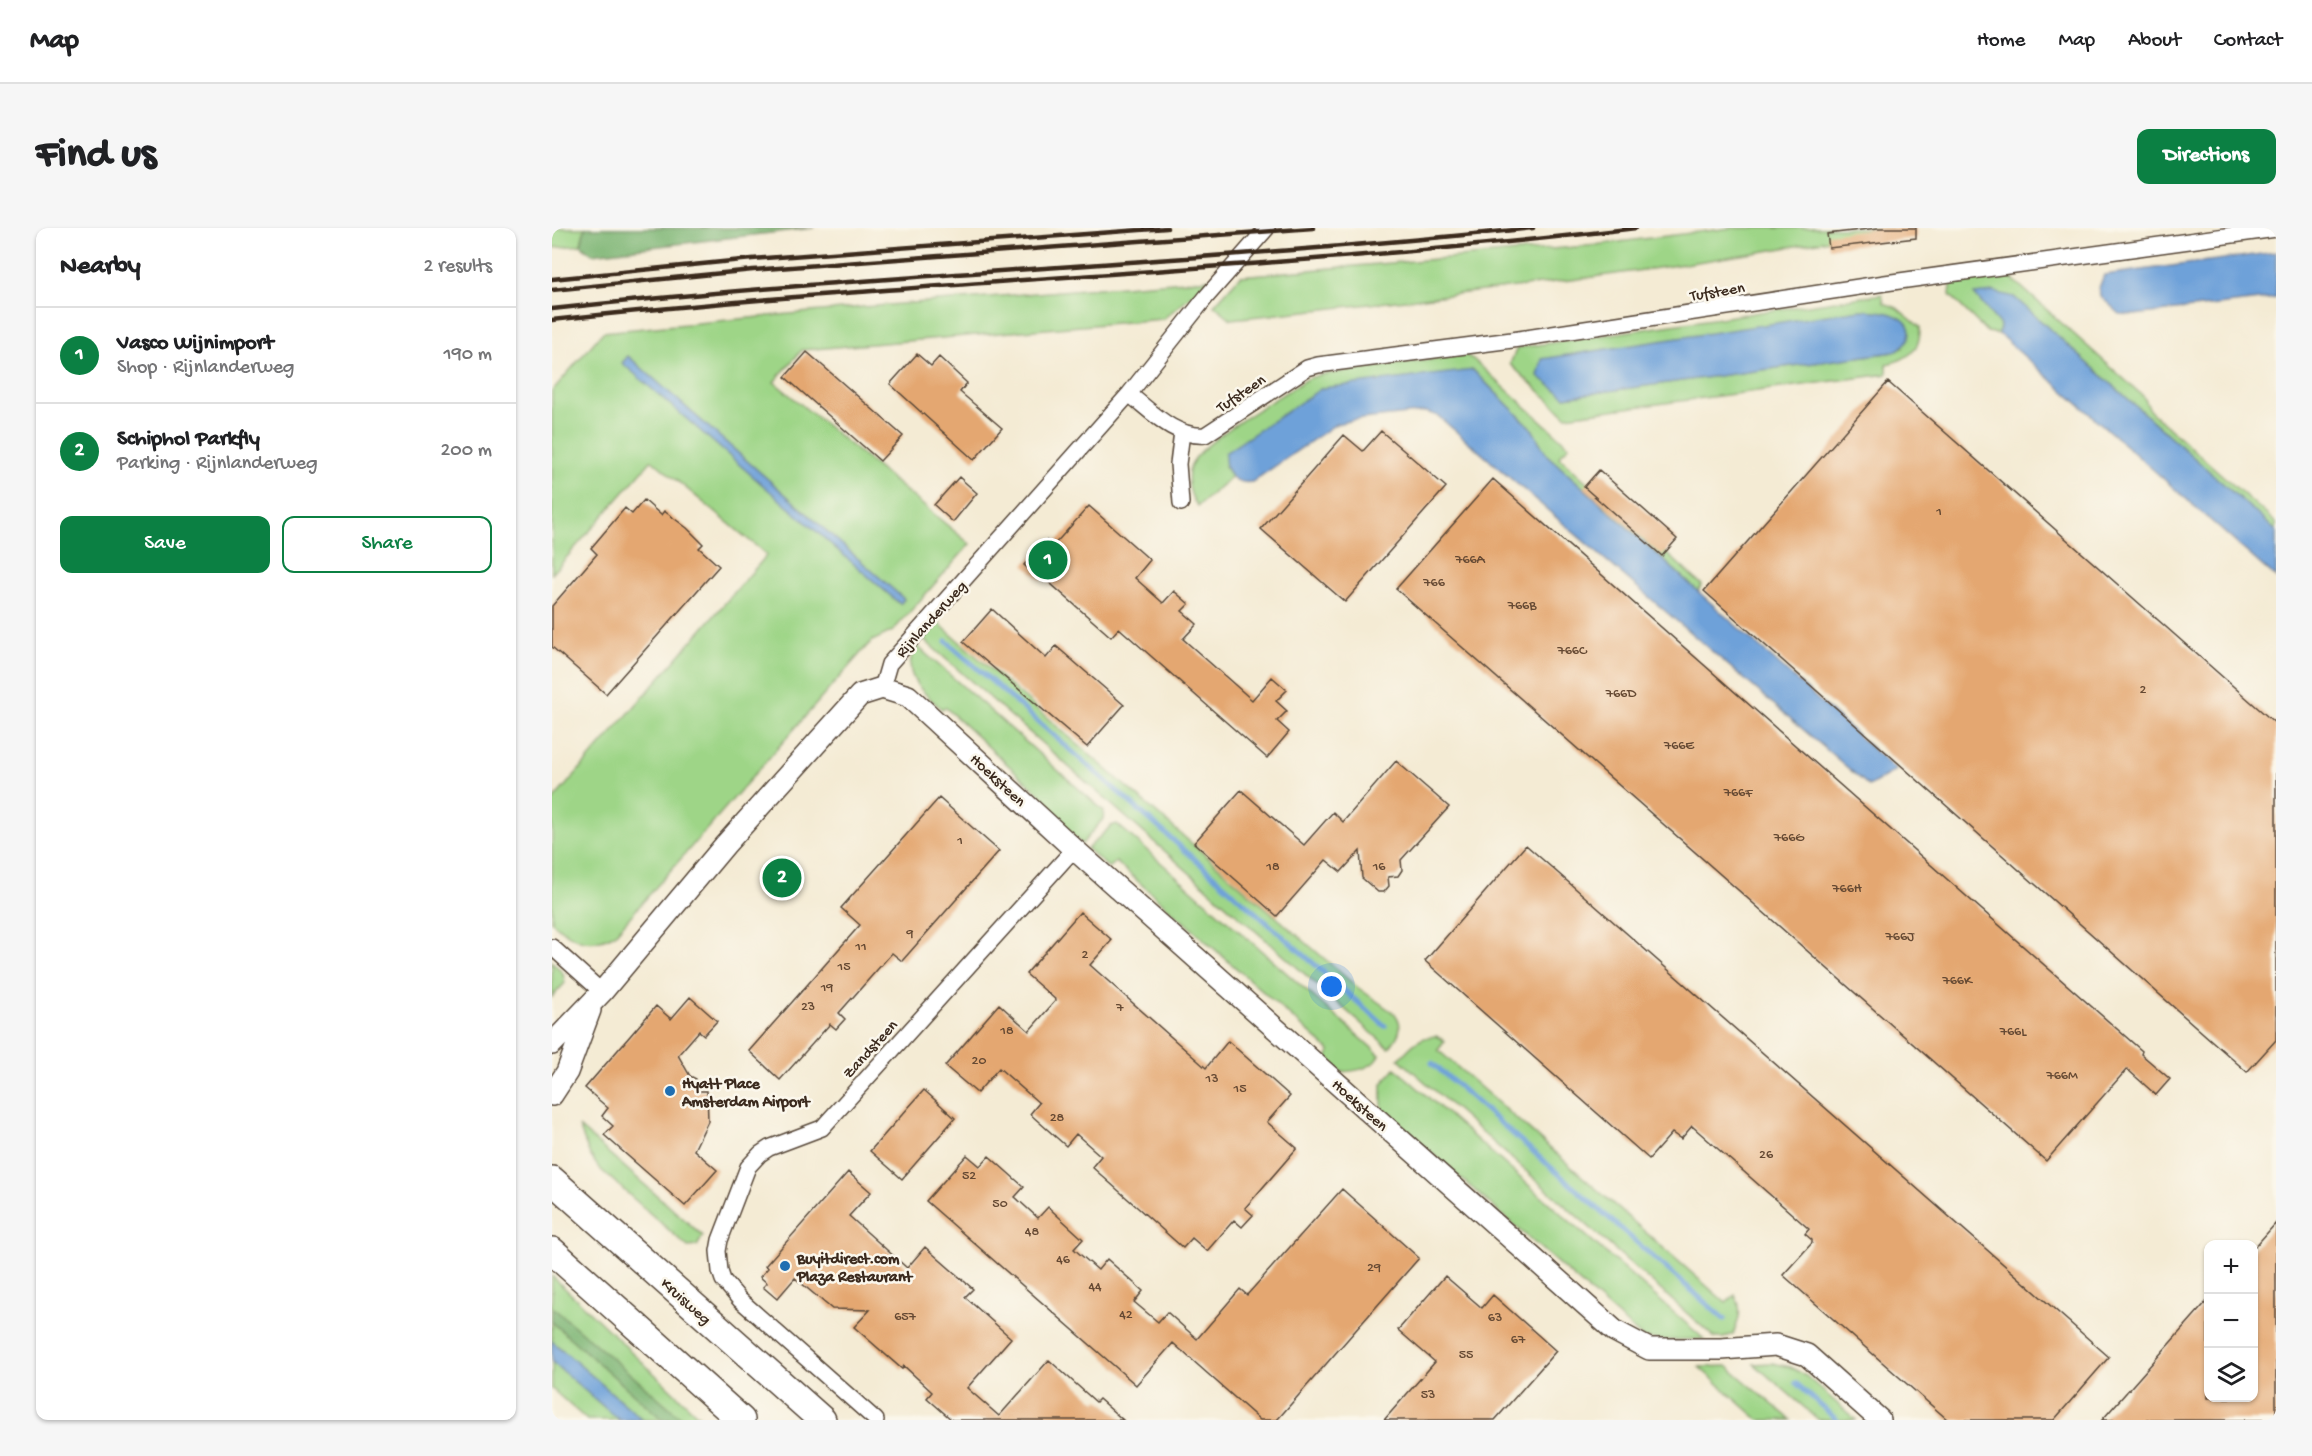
<!DOCTYPE html>
<html lang="en">
<head>
<meta charset="utf-8">
<style>
  :root { --surface:#fff; --page:#f6f6f6; --text:#202124; --muted:#757577; --line:#e0e0e0; --accent:#0b8043 }
  body { margin:0; font-family:"Gochi Hand",sans-serif; background:var(--page); color:var(--text) }
  .controls { position:absolute; right:18px; bottom:18px; display:grid; overflow:hidden; border-radius:12px; box-shadow:0 2px 4px #0004 }
  .controls button { width:54px; height:54px; display:grid; place-items:center; padding:0; border:0; border-bottom:2px solid var(--line); background:var(--surface); color:var(--text); font:30px sans-serif }
  .you { position:absolute; left:780px; top:759px; width:21px; height:21px; margin:-15px; border:4px solid #fff; border-radius:50%; background:#1a73e8; box-shadow:0 0 0 9px #1a73e833 }
  .badge { display:grid; place-items:center; width:39px; height:39px; border-radius:50%; background:var(--accent); color:#fff; font-size:20px; font-weight:700 }
  .pin { position:absolute; translate:-50% -50%; border:3px solid #fff; box-shadow:0 2px 6px #0006 }
  .list { margin:0; padding:0; list-style:none }
  h2 { display:flex; justify-content:space-between; align-items:center; height:78px; margin:0; padding:0 24px; font-size:26px }
  h2 small { font-size:20px; font-weight:400; color:var(--muted) }
  .list li { display:grid; grid-template-columns:39px 1fr auto; gap:18px; align-items:center; box-sizing:border-box; height:96px; padding:0 24px; border-top:2px solid var(--line) }
  .list b { display:block; font-size:22px; white-space:nowrap }
  .list p { margin:0; font-size:20px; white-space:nowrap; color:var(--muted) }
  .list em { font-size:20px; font-style:normal; color:var(--muted) }
  .actions { display:flex; gap:12px; padding:18px 24px }
  .actions a { flex:1; padding:14px 0; border:2px solid var(--accent); border-radius:12px; text-align:center; font-size:21px; color:var(--accent) }
  .actions .main { background:var(--accent); color:#fff }
  .icon { flex:none; width:33px; height:33px; fill:none; stroke:currentColor; stroke-width:2; stroke-linecap:round; stroke-linejoin:round }
  .map { position:relative; flex:none; width:1724px; height:1192px; overflow:hidden; border-radius:12px }
  header { display:flex; align-items:center; gap:36px; box-sizing:border-box; height:84px; padding:0 30px; background:var(--surface); border-bottom:2px solid var(--line) }
  header strong { font-size:28px }
  nav { display:flex; gap:33px; margin-inline-start:auto; font-size:21px }
  .intro { display:flex; align-items:center; justify-content:space-between; box-sizing:border-box; height:144px; padding:0 36px }
  h1 { margin:0; font-size:42px }
  .button { padding:15px 27px; border-radius:12px; background:var(--accent); color:#fff; font-size:21px; font-weight:700 }
  main { display:flex; gap:36px; padding:0 36px }
  aside { flex:1; background:var(--surface); border-radius:12px; box-shadow:0 2px 4px #0004 }
  .map>svg:first-child { display:block }
  .green { fill:#9ed587; stroke:#6c8052; stroke-width:1.5; fill-rule:evenodd }
  .forest { fill:#7eb674; stroke:#5c7049; stroke-width:1.5 }
  .water { fill:#6ea1d9; stroke:#54667c; stroke-width:1.5 }
  .lines { fill:none; stroke-linecap:round; stroke-linejoin:round }
  .stream { stroke:#6ea1d9; stroke-width:5 }
  .building { fill:#e4a771 }
  .street-casing { stroke:#574739; stroke-width:18 }
  .secondary-casing { stroke:#574739; stroke-width:24 }
  .highway-casing { stroke:#574739; stroke-width:30 }
  .street { stroke:#fff; stroke-width:15 }
  .secondary { stroke:#fff; stroke-width:21 }
  .highway { stroke:#fff; stroke-width:27 }
  .rail { stroke:#3b2a1e; stroke-width:4.5 }
  .poi-dot { fill:#1f6fb2; stroke:#fbf7ec; stroke-width:2 }
  .labels { text-anchor:middle; stroke-width:5; stroke-linejoin:round; paint-order:stroke }
  .number-label { font-size:14px; fill:#654933 }
  .street-label { font-size:16px; fill:#3b2a1e; stroke:#fbf7ec }
  .poi-label { font-size:16px; font-weight:bold; fill:#3b2a1e; stroke:#fbf7ec; text-anchor:start }
</style>
</head>
<body>
<header>
<strong>Map</strong>
<nav><a>Home</a><a>Map</a><a>About</a><a>Contact</a></nav>
</header>
<div class="intro"><h1>Find us</h1><a class="button">Directions</a></div>
<main>
<aside>
<h2>Nearby<small>2 results</small></h2>
<ul class="list">
<li><span class="badge">1</span><div><b>Vasco Wijnimport</b><p>Shop · Rijnlanderweg</p></div><em>190 m</em></li>
<li><span class="badge">2</span><div><b>Schiphol Parkfly</b><p>Parking · Rijnlanderweg</p></div><em>200 m</em></li>
</ul>
<div class="actions"><a class="main">Save</a><a>Share</a></div>
</aside>
<div class="map">
<svg width="1724" height="1192" viewBox="0 0 1724 1192">
  <rect width="100%" height="100%" fill="#fbf7ec"/>
  <filter id="ink" filterUnits="userSpaceOnUse"><feTurbulence type="fractalNoise" baseFrequency=".0167" numOctaves="2"/><feDisplacementMap in="SourceGraphic" scale="12" xChannelSelector="R" yChannelSelector="G"/><feConvolveMatrix kernelMatrix="1 2 1 2 8 2 1 2 1" color-interpolation-filters="sRGB"/></filter>
  <filter id="wash" filterUnits="userSpaceOnUse"><feTurbulence type="fractalNoise" baseFrequency=".008" numOctaves="4" result="noise"/><feDisplacementMap in="SourceGraphic" scale="24" xChannelSelector="R" yChannelSelector="G"/><feGaussianBlur stdDeviation="1.35" result="paint"/><feColorMatrix in="noise" values="0 0 0 0 0 0 0 0 0 0 0 0 0 0 0 0 0 1.4 0 .05"/><feComposite in="paint" operator="in"/></filter>
  <g filter="url(#wash)">
    <rect width="100%" height="100%" fill="#f4ebd4"/>
    <!-- green -->
    <path class="green" d="M0,0h33l-4,17 -29,3z
      M1179,0h162c-219,43 -440,68 -662,91l-17,-14 26,-29 346,-30z
      M1452,46l4,1 136,122 6,14 126,112v8l-262,-234 -14,28 -1,9 -12,-2 -37,-37 1,-9 2,-4z
      M659,51l-48,40 -361,31 -28,32 196,162 -77,87 -21,10 -6,6 -251,287c-27,15 -42,6 -63,-12v-121l215,-246 -115,-95 -100,114v-183l51,-59 260,-25zM76,128l276,243 -4,5 -277,-241z
      M1330,66l2,9 13,5 23,19c1,23 -11,32 -33,37v10l-321,42 -56,-52 7,-16zM1352,119l-10,5 -329,45z
      M913,127l8,4 96,87 -10,11 143,128 -4,6 -151,-136 -15,-26 -59,-59 -248,96 6,11 -33,29c-9,-9 -13,-31 -6,-43 14,-25 88,-66 115,-84l12,-4z
      M385,394l420,365 38,27c10,13 3,23 -6,34l-467,-410z
      M365,418l187,165 -1,8 -21,25 -43,-39 5,-7 -99,-91 -3,2c-19,-16 -44,-36 -25,-63z
      M565,596l263,231c-8,14 -24,16 -39,17l-14,-13 3,-8 -214,-189 -7,6 -22,-19 24,-23z
      M0,733l11,12 2,10 -13,14z
      M884,808l9,5 -7,9 288,253 9,-8c8,14 4,26 -2,39l-9,4h-9l-316,-279c12,-13 19,-22 37,-23z
      M843,840l309,271 -42,1 -19,-2 -14,-12 -247,-217v-25z
      M27,899l124,109 -6,10 -9,1 -89,-79 -9,-13z
      M0,1048l151,144h-60l-91,-79z
      M0,1134l67,58h-32l-35,-31z
      M1220,1135l19,4 15,9 50,44h-37l-65,-56z
      M1175,1138l64,54h-32l-60,-53z"/>
    <!-- forest -->
    <path class="forest" d="M33,0h229l-222,26 -11,-9z
      M0,1079l132,113h-21l-111,-98z"/>
    <!-- water -->
    <path class="water" d="M1724,24v46l-142,17 -14,-1 -20,-18 -1,-8 5,-13z
      M1442,64l20,5 262,234v47l-277,-244 1,-9 -26,-31z
      M1308,82c11,1 23,0 34,5 23,9 19,27 0,37l-329,45 -27,-21 4,-17z
      M76,128l276,243 -4,5 -278,-241z
      M921,142l59,59 15,26 349,315 -27,16 -431,-370 -12,-4 -73,8 -17,4 -84,58c-20,3 -28,-11 -27,-29l97,-65z
      M0,1113l91,79h-24l-67,-58z"/>
    <g class="lines">
      <!-- stream -->
      <path class="stream" d="M394,413l439,385
        M880,835l292,256
        M1244,1155l41,37"/>
    </g>
    <g id="blocks">
      <!-- building -->
      <path class="building" d="M1326,0h38v10l-87,10 -2,-14z
        M255,124l96,84 -23,25 -95,-84z
        M365,126l14,12 8,-9 28,26 -7,9 42,36 -28,32 -84,-76z
        M1336,154l388,342v316l-29,32 -543,-481z
        M829,203l65,56 -101,115 -84,-73 83,-94 19,16z
        M1047,242l78,69 -15,17 -78,-69z
        M407,249l18,16 -24,29 -19,-17z
        M941,251l649,572 -1,3 29,25 -14,16 -29,-26 -81,92 -650,-572z
        M92,272l17,15 3,-4 23,17 16,16 -4,4 20,18 -113,128 -54,-47v-41l45,-52 -6,-6 34,-40 7,6z
        M537,278l61,54 -15,18 28,25 11,-12 15,13 -7,7 15,13 -14,15 69,61 20,-23 15,13 -11,11 11,10 -10,10 12,11 -22,26 -148,-130 -8,9 -68,-60 -2,3 -17,-15 22,-25 7,6z
        M440,381l54,49 10,-12 68,59 -37,42 -124,-105z
        M844,533l53,46 -48,53 1,10 -4,6 -10,1 1,9 -5,6h-6l-16,-14 -2,-27 -19,21 -15,-12 -49,56 -83,-73 47,-53 63,55 29,-33 10,10z
        M387,570l60,53 -97,110 -10,-8 -53,60 6,6 -9,10 -6,-5 -50,56 -31,-29 111,-126 -19,-17z
        M974,617l583,512 -55,63h-106l-165,-145 29,-32v-3l-7,-6 4,-5 -117,-103 -11,13 -9,-6 -23,26 -224,-198z
        M528,684l32,28 -22,25 116,103 22,-27 62,55 -23,26 30,26 -52,60 8,7 -11,12 -8,-7 -27,31 -15,-13 -9,10 -91,-81 9,-11 -25,-22 -10,12 -36,-32 9,-11 -40,-35 -22,25 -32,-27 54,-62 30,27 27,-31 -30,-26z
        M138,769l27,24 -13,14 -5,-4 -21,24 12,21 6,3 2,12h9l1,30 -14,29 23,20 -32,36 -81,-71 9,-9 -11,-10 6,-8 -23,-20 71,-82 15,13z
        M372,862l31,28 -53,61 -32,-28z
        M415,927l13,11 9,-10 35,31 -9,10 23,21 10,-11 35,32 -9,10 24,21 9,-11 36,32 -9,11 24,20 9,-10 30,27 43,-50 7,6 95,-106 77,69 -142,162h-17l-87,-77 -37,42 -210,-184z
        M296,944l23,20 -22,24 58,52 18,-21 48,42 -8,8 46,41 -44,50 32,28 50,-56 47,42 3,-3 24,21h-171l-25,-22 5,-6 -28,-26 -2,3 -48,-42 16,-17 -38,-1 -37,-31 -18,21 -14,-12 4,-4 -7,-6 8,-9 -3,-2z
        M1724,995v197h-174l106,-120v98h45v-149z
        M893,1048l37,32 11,-13 63,56 -61,69h-111l51,-58 -37,-32z"/>
    </g>
  </g>
  <g filter="url(#ink)">
    <use href="#blocks" fill-opacity="0" stroke="#574739" stroke-width="1.5"/>
    <g class="lines">
      <defs>
        <path id="street" d="M577,166c22,17 46,44 76,41l102,-67 11,-3 194,-25 373,-57 391,-54
          M629,275l-3,-39 4,-32
          M330,460l7,-24 240,-270 78,-98 60,-68
          M0,719l50,45
          M324,1192l-136,-120 -17,-20 -3,-9 -2,-20 2,-11 28,-73 12,-13 9,-6 53,-20 252,-279"/>
        <path id="secondary" d="M0,816l50,-52 123,-147 135,-150 22,-7 26,8 166,153 541,482 34,18h72l55,-4 31,10 73,65
          M0,867l15,-23 23,-62"/>
        <path id="highway" d="M0,952l270,240
          M0,1023l189,169"/>
      </defs>
      <!-- street casing -->
      <use href="#street" class="street-casing"/>
      <!-- secondary casing -->
      <use href="#secondary" class="secondary-casing"/>
      <!-- highway casing -->
      <use href="#highway" class="highway-casing"/>
      <!-- street -->
      <use href="#street" class="street"/>
      <!-- secondary -->
      <use href="#secondary" class="secondary"/>
      <!-- highway -->
      <use href="#highway" class="highway"/>
      <!-- rail -->
      <path class="rail" d="M0,51l200,-20 415,-31
        M0,62l201,-20 560,-42
        M0,81c326,-36 655,-46 981,-81
        M0,92c360,-40 724,-49 1084,-92"/>
    </g>
  </g>
  <!-- markers -->
  <g class="poi-dot">
    <circle cx="118" cy="863" r="6"/>
    <circle cx="233" cy="1038" r="6"/>
  </g>
  <g class="labels">
    <!-- number labels -->
    <g class="number-label">
      <text x="1387" y="287">1</text>
      <text x="918" y="335">766A</text>
      <text x="882" y="358">766</text>
      <text x="970" y="381">766B</text>
      <text x="1020" y="426">766C</text>
      <text x="1591" y="465">2</text>
      <text x="1069" y="469">766D</text>
      <text x="1127" y="521">766E</text>
      <text x="1186" y="568">766F</text>
      <text x="1237" y="613">766G</text>
      <text x="408" y="616">1</text>
      <text x="721" y="642">18</text>
      <text x="827" y="642">16</text>
      <text x="1295" y="664">766H</text>
      <text x="358" y="709">9</text>
      <text x="1348" y="712">766J</text>
      <text x="309" y="722">11</text>
      <text x="533" y="730">2</text>
      <text x="292" y="742">15</text>
      <text x="1405" y="756">766K</text>
      <text x="275" y="763">19</text>
      <text x="256" y="782">23</text>
      <text x="568" y="783">7</text>
      <text x="455" y="806">18</text>
      <text x="1461" y="807">766L</text>
      <text x="427" y="836">20</text>
      <text x="1510" y="851">766M</text>
      <text x="660" y="854">13</text>
      <text x="688" y="864">15</text>
      <text x="505" y="893">28</text>
      <text x="1214" y="930">26</text>
      <text x="417" y="951">52</text>
      <text x="448" y="979">50</text>
      <text x="480" y="1007">48</text>
      <text x="511" y="1035">46</text>
      <text x="822" y="1043">29</text>
      <text x="543" y="1062">44</text>
      <text x="574" y="1090">42</text>
      <text x="353" y="1092">657</text>
      <text x="943" y="1093">63</text>
      <text x="966" y="1115">67</text>
      <text x="914" y="1130">55</text>
      <text x="876" y="1170">53</text>
    </g>
    <!-- street labels -->
    <g class="street-label">
      <text transform="translate(1165 62) rotate(-9)" y="6">Tufsteen</text>
      <text transform="translate(688 164) rotate(-34)" y="6">Tufsteen</text>
      <text transform="translate(378 390) rotate(-48)" y="6">Rijnlanderweg</text>
      <text transform="translate(447 551) rotate(43)" y="6">Hoeksteen</text>
      <text transform="translate(317 820) rotate(-48)" y="6">Zandsteen</text>
      <text transform="translate(809 876) rotate(42)" y="6">Hoeksteen</text>
      <text transform="translate(135 1072) rotate(42)" y="6">Kruisweg</text>
    </g>
    <!-- poi labels -->
    <g class="poi-label">
      <text x="130" y="860">Hyatt Place<tspan x="130" dy="18">Amsterdam Airport</tspan></text>
      <text x="245" y="1035">Buyitdirect.com<tspan x="245" dy="18">Plaza Restaurant</tspan></text>
    </g>
  </g>
</svg>
<div class="controls">
<button>+</button>
<button>−</button>
<button><svg class="icon" aria-label="layers" viewBox="0 0 24 24"><path d="M12 4l9 5-9 5-9-5zM3 14l9 5 9-5"/></svg></button>
</div>
<div class="you"></div>
<div class="pin badge" style="left:496px;top:332px">1</div>
<div class="pin badge" style="left:230px;top:650px">2</div>
</div>
</main>
</body>
</html>
